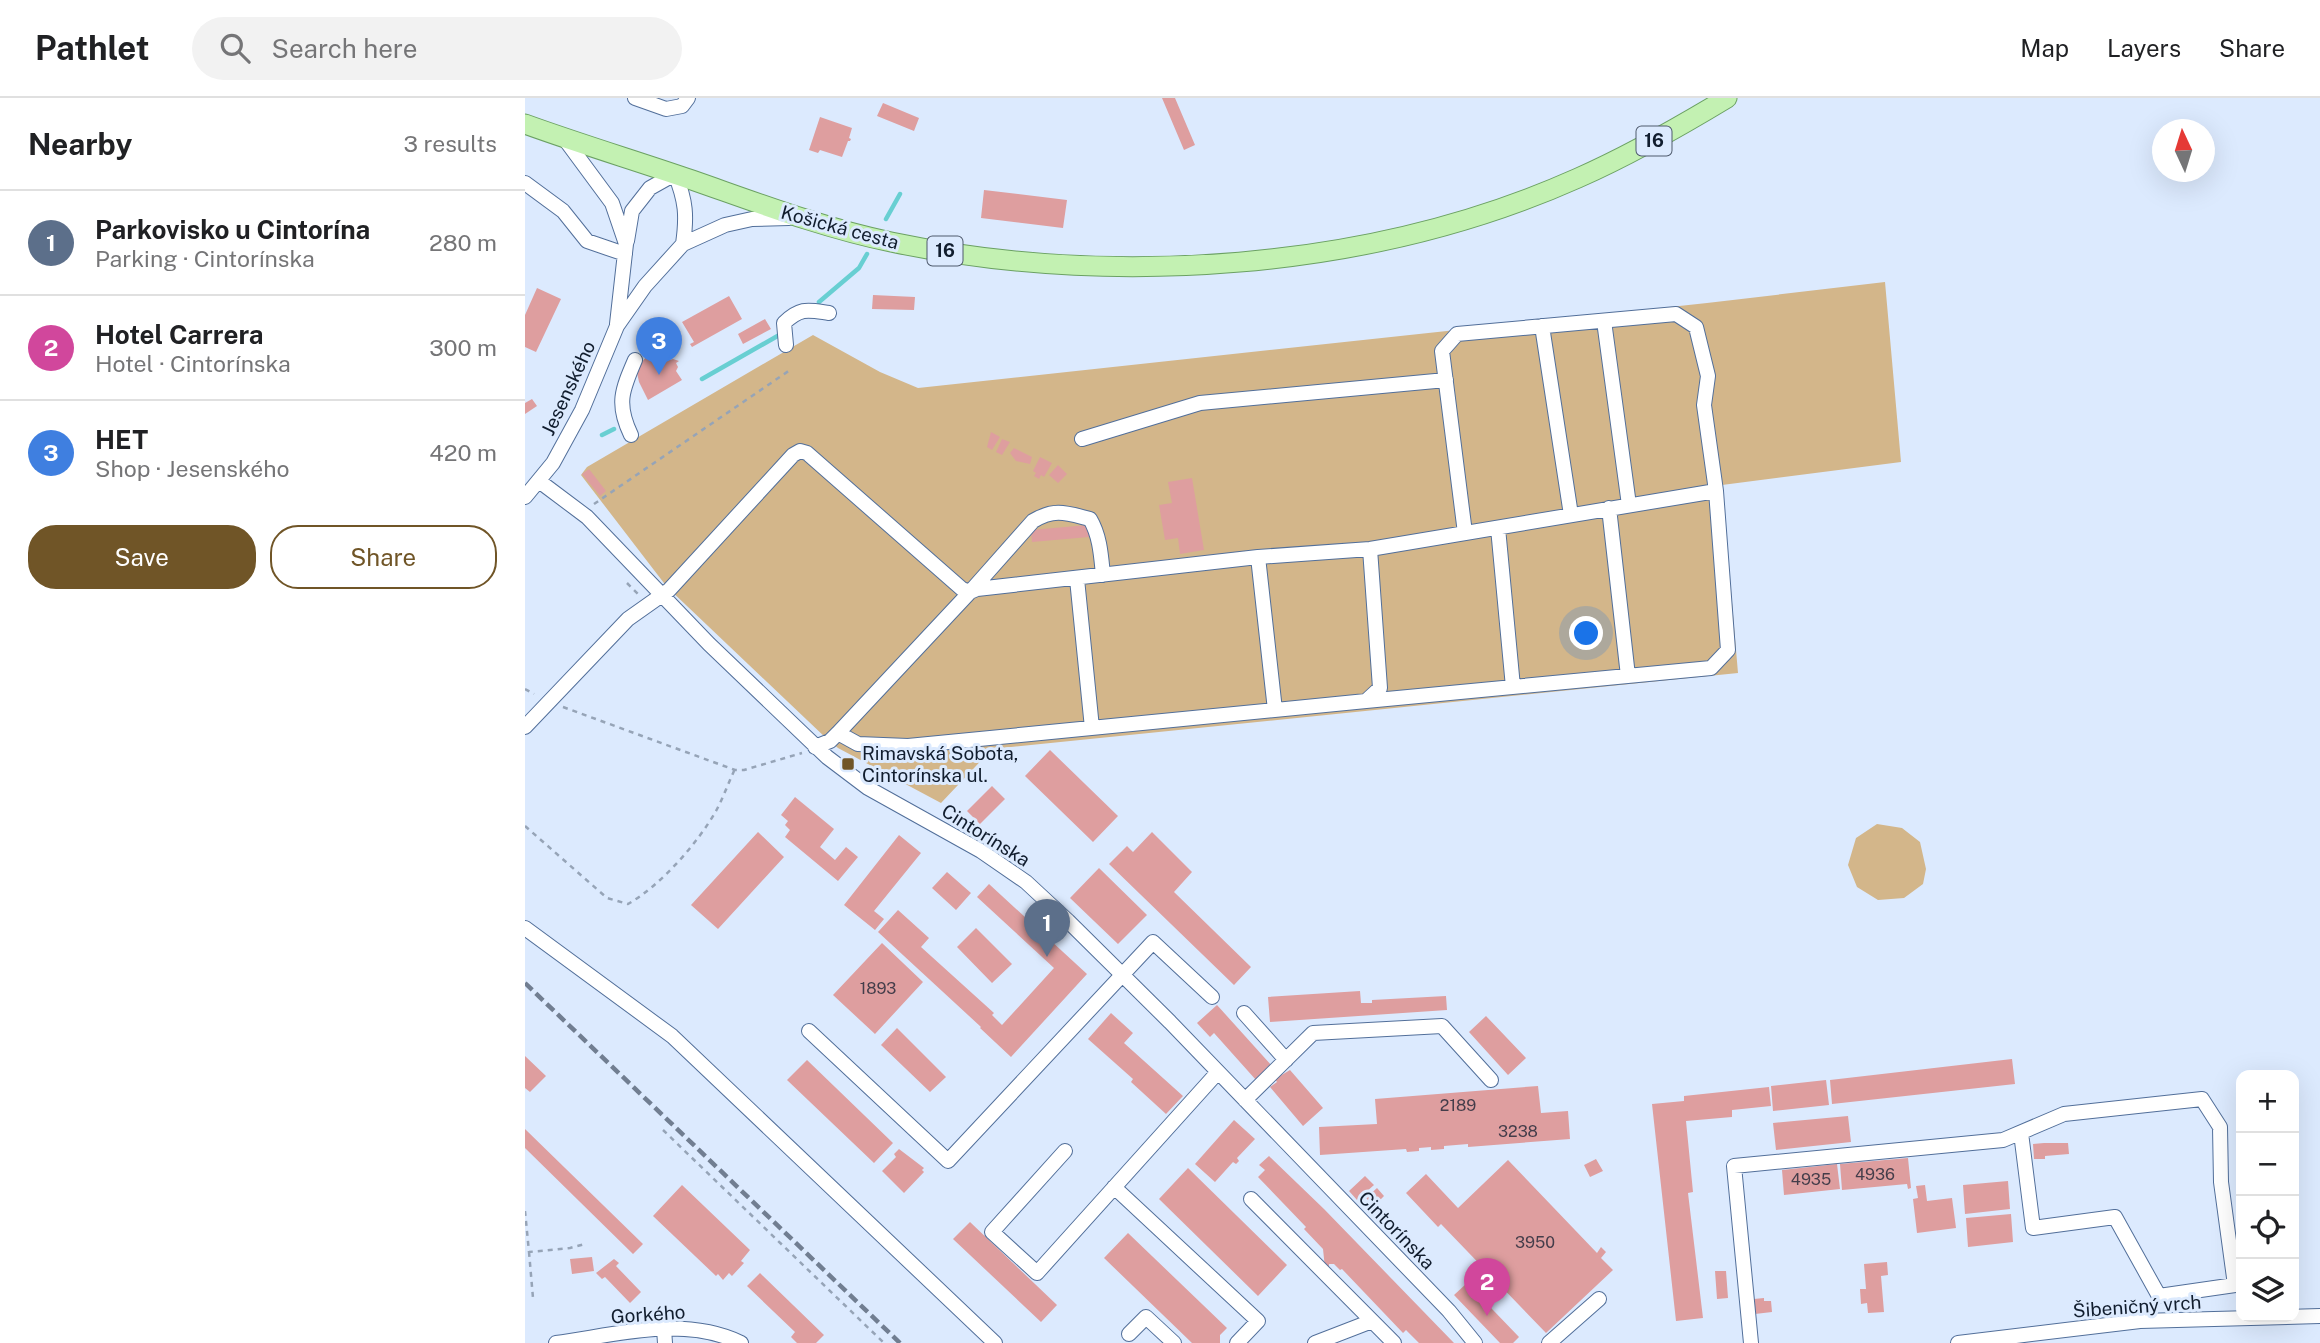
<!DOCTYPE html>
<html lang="en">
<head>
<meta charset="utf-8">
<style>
  :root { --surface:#fff; --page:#f2f2f2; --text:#202124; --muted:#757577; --line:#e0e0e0; --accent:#705527 }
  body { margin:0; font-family:"Public Sans",sans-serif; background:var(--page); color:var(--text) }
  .controls { position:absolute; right:21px; bottom:21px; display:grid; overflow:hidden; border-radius:14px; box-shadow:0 7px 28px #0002 }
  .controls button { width:63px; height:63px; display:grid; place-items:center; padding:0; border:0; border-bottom:2px solid var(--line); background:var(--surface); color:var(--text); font:35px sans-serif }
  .compass { position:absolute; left:1627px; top:21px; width:63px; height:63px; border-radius:50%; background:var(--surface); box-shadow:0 7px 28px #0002; rotate:356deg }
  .you { position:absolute; left:1062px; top:536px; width:24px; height:24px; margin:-18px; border:5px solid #fff; border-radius:50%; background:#1a73e8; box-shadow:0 0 0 10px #1a73e833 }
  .badge { display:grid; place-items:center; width:46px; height:46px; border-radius:50%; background:var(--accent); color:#fff; font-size:23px; font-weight:700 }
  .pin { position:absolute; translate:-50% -58px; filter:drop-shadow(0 2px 4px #0008) }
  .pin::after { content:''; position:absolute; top:37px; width:24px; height:21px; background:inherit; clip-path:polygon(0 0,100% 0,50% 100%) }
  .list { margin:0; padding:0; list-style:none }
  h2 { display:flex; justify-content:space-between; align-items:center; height:91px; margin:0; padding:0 28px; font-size:30px }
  h2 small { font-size:23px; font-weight:400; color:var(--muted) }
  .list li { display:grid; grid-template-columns:46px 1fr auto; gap:21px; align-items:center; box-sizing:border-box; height:105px; padding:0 28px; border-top:2px solid var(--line) }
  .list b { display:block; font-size:26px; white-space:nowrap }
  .list p { margin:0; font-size:23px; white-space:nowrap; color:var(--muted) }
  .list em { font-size:23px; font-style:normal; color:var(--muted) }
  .actions { display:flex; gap:14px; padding:21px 28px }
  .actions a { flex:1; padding:16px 0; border:2px solid var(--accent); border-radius:28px; text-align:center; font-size:24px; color:var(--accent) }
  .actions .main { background:var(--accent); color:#fff }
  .icon { flex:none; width:38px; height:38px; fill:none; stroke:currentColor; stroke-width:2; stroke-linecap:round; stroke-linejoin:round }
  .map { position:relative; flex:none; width:1795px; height:1245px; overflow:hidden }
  header { display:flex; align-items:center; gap:42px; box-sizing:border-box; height:98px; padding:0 35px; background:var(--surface); border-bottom:2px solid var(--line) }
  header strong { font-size:33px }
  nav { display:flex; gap:38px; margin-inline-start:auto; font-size:24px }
  .search { width:490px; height:63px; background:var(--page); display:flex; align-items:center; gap:18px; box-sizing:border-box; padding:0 24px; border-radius:38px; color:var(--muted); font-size:26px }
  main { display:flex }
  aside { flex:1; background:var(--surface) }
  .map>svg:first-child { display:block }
  .green { fill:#d3b68a }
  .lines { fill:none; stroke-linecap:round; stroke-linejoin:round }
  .stream { stroke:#68cfd2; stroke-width:4.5 }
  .building { fill:#de9e9f }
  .minor-casing { stroke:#526f9a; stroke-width:16 }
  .major-casing { stroke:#6ba163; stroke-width:21 }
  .path { stroke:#96a4b7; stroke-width:2.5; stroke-dasharray:5 5; stroke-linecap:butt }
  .minor { stroke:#fff; stroke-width:14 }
  .major { stroke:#c3f1b2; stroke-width:19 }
  .rail { stroke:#717e91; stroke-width:4.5; stroke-dasharray:10 5; stroke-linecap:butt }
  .poi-dot { fill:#705527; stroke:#dceafe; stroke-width:2.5 }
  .labels { text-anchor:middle; stroke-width:6; stroke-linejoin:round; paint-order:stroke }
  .number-label { font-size:16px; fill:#443d4a }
  .shield { fill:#dceafe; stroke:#4e5a6c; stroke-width:2 }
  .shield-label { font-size:18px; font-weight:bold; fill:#111d2e }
  .street-label { font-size:19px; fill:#111d2e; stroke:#dceafe }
  .poi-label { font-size:19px; fill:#111d2e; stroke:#dceafe; text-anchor:start }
</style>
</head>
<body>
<header>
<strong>Pathlet</strong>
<div class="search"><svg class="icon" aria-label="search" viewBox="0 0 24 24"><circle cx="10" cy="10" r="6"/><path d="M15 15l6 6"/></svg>Search here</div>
<nav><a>Map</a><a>Layers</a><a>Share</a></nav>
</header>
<main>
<aside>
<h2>Nearby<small>3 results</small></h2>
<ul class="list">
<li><span class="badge" style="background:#5c6f8a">1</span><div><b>Parkovisko u Cintorína</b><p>Parking · Cintorínska</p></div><em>280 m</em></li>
<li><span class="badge" style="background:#d1479c">2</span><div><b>Hotel Carrera</b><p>Hotel · Cintorínska</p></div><em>300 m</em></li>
<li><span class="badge" style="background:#3f7fe0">3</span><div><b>HET</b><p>Shop · Jesenského</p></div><em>420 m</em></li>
</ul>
<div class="actions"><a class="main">Save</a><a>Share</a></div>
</aside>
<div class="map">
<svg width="1795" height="1245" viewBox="0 0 1795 1245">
  <rect width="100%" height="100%" fill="#dceafe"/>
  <!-- green -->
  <path class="green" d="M1360,184l16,180 -179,23 16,188 -746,76 -51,54 -103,-55 -11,-9 -160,-152 -86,-112 6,-8 226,-132 67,37 38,16 789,-85z
    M1352,726l25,4 18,14 6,27 -3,15 -19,14 -26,2 -21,-13 -9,-22 8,-27z"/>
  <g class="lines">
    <!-- stream -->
    <path class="stream" d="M361,121l14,-25
      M294,204l40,-34 8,-14
      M177,281l79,-45
      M77,337l12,-6"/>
  </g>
  <!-- building -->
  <path class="building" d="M637,0h13l20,47 -11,5z
    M358,5l36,15 -5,13 -37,-15z
    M295,19l32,11 -3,10 2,1 -1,2h-2l-6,16 -22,-7 -2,3 -9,-3z
    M459,92l83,10 -4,28 -82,-10z
    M12,190l24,11 -25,53 -11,-5v-32z
    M348,197l42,2 -1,13 -42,-1z
    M204,198l13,23 -50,28 -2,-3 4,-2 -12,-20z
    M240,221l6,10 -28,15 -5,-10z
    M137,249l8,13 3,-1 6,2 -3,2 2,4 -2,4 6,9 -34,20 -9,-18 -2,-9 2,-8 10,-11z
    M7,301l5,7 -12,8v-11z
    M466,334l9,5 -8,13 -5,-3z
    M477,341l8,3 -8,13 -6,-3z
    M489,350l18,9 -2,7 -14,-3 -6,-8z
    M515,359l12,6 -8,14 -3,-2 -2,4 -5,-3 2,-3 -3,-2z
    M533,367l9,9 -9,9 -9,-8z
    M64,371l17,22 -6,5 -18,-22z
    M667,380l12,72 -24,4 -2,-16 -13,2 -6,-35 13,-2 -4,-21z
    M563,427l1,12 -57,5 -1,-12z
    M525,652l68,66 -25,26 -68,-66z
    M467,688l13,13 -25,25 -13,-13z
    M270,699l39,32 -14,18 15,13 11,-13 12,10 -20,24 -53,-44 5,-7 -5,-5 3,-4 -7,-6z
    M233,734l26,25 -66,72 -27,-24z
    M627,734l40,40 -18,20 77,75 -17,18 -125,-121 18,-18 6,6z
    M374,737l22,18 -47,58 10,8 -9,11 -31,-25z
    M574,770l48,47 -29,29 -48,-46z
    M422,774l24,21 -15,17 -24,-22z
    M464,786l98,90 -76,83 -31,-29 1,-1 -103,-95 20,-22 31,28 -8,9 73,66 -2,2 10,10 52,-57 -77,-71z
    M451,830l36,36 -20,19 -35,-36z
    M357,845l41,39 -48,52 -42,-39z
    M835,893l1,12h11v-3l74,-4 1,14 -177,12 -2,-25z
    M692,907l55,61 -16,14 -42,-47 -4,4 -13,-14z
    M586,915l22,20 -9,10 59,53 -17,18 -35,-32 2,-3 -45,-40z
    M961,918l40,42 -18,17 -39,-43z
    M372,930l49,49 -16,15 -49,-47z
    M0,958l21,20 -16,16 -5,-4z
    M1487,961l3,25 -183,20 -2,-24z
    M282,962l86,83 -19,20 -87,-83z
    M765,972l33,38 -20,18 -33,-39 7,-5 -2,-3z
    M1301,982l3,25 -56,6 -2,-25z
    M1013,988l3,27 27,-2 2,28 -102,8v-3l-24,2v3l-13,1v-3l-12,1v3l-12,1 -1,-3 -86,6 -1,-28 58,-3 -2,-25z
    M1244,989l2,19 -39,4v7l-46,4 7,71 -5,1 15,125 -27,3 -24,-217 32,-3v-5z
    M1323,1018l3,26 -75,8 -3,-27z
    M709,1022l21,19 -18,19 2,3 -3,3 -3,-2 -18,20 -20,-18z
    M0,1031l118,115 -10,10 -108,-106z
    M1519,1045h24l1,11 -24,2v3h-11l-1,-15z
    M374,1051l25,19 -2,2 2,2 -20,21 -22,-22 14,-14 -2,-3z
    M744,1058l55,53 130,134h-35l-13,-13 -3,3 -61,-64 -2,1 -6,-6h-5v4h-4l-2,-19 -19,-20 2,-2 -48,-50 7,-7 -6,-5z
    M1383,1060l3,30 -3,1 -1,-5 -65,6 -2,-26z
    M1071,1061l7,12 -13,6 -6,-12z
    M983,1062l89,93 4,-6 5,5 -5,6 12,12 -67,63 -105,-109 -3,3 -32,-34 20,-19 32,34z
    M1312,1066l3,25 -56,6 -2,-25z
    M663,1070l99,97 -29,31 -99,-97z
    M840,1078l9,9 -17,15 -8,-9z
    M1483,1083l2,28 -45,5 -2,-29z
    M157,1087l68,65 -9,11 3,2 -12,13 -3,-3 -6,7 -5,-6 -2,2 -63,-60z
    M1400,1087l2,16 25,-3 4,30 -39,5 -4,-34 5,-1 -2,-12z
    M852,1090l7,8 -10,10 -8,-8z
    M1486,1116l2,28 -45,5 -2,-29z
    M445,1124l87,83 -16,17 -88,-83z
    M603,1135l99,95 -7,7v8h-28l-88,-85z
    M67,1159l2,14 -22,3 -2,-15z
    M89,1161l5,4 -3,3 25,26 -11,11 -25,-26 -3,2 -6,-6z
    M1362,1164l1,13 -7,1 3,36 -16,1 -1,-10 -6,1 -1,-15h6l-2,-25z
    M1190,1173h11l2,27 -11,1z
    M235,1175l64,62 -8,8h-19l-6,-6 4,-5 -48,-46z
    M942,1185l52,54 -6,6h-13l-46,-48z
    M1239,1200v3h7l1,11 -17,2 -1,-15z"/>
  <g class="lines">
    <defs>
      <path id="minor" d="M110,0l31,11 16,-3 6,-8
        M39,40l48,65 14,41 -9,80
        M0,85l38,28 24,30 38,13
        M102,143l5,-30 18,-23 25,-14c11,27 12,42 8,70
        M1079,223l25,184
        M1017,228l29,189
        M261,247l-2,-22c17,-16 24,-13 45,-10
        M106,337c-15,-31 -9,-45 4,-75
        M557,341l118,-36 246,-23
        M14,383l48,36 122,127 118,113 41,31 113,63 45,31 42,39 102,101 279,289 26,32
        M0,399l28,-34 29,-53 35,-84 28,-40 38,-42 42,-19 27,-6 37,-1
        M1084,410l19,168
        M973,430l15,159
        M733,459l17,153
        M552,481l15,149
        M841,603l345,-33 17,-18 -12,-159 -12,-86 4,-29 -12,-49 -20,-13 -219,20 -15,17 23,182
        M0,629l103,-108 41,-29 124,-135 7,-4 7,2 155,136 8,3 63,-71c22,-13 33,-8 57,-2 10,17 11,36 13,56
        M313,635l20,11 50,2 458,-45 14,-13 -10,-139
        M290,649l15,-6 8,-8 132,-141 7,-3 281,-32 112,-8 346,-58
        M0,830l147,108 323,307
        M719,915l42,47
        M284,933l139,130 205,-219 59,55
        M720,1002l68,-67 129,-7 49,54
        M540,1053l-73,81 45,41 181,-201
        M589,1089l144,134 -21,22
        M726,1101l143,144
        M139,1231l1,14
        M604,1236l17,-17 28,26
        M31,1245c60,-8 127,-28 185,0
        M790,1245l57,-22
        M1024,1245l50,-44
        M1226,1245l-17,-177 269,-26 61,-26 138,-15 18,28 1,55 14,103 -76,11 -44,-79 -82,11 -12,-95
        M1433,1245l182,-22 180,-5"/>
      <path id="major" d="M0,26c55,20 112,37 167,56 66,23 131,48 199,62 221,46 479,29 687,-64 52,-23 101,-51 149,-80"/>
    </defs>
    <!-- minor casing -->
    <use href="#minor" class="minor-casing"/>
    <!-- major casing -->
    <use href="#major" class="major-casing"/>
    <!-- path -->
    <path class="path" d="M69,406l196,-134
      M102,485l12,12
      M0,591l9,5
      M38,609l172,63h9l58,-17
      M0,728l82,72 21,6c33,-19 69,-60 88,-93 7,-13 12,-27 18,-40
      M138,1032l221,213
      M0,1113l4,41 41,-4 15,-4
      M4,1154l4,46"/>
    <!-- minor -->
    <use href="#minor" class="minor"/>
    <!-- major -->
    <use href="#major" class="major"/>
    <!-- rail -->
    <path class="rail" d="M0,885l375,360"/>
  </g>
  <!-- markers -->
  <rect class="poi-dot" x="316" y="659" width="14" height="14" rx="3.5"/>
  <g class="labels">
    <!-- number labels -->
    <g class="number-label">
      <text x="353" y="896">1893</text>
      <text x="933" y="1013">2189</text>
      <text x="993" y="1039">3238</text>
      <text x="1350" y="1082">4936</text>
      <text x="1286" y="1087">4935</text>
      <text x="1010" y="1150">3950</text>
    </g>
    <!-- shield labels -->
    <g class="shield">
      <rect x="1111.5" y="28.5" width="35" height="29" rx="5"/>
      <rect x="402.5" y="138.5" width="35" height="29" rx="5"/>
    </g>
    <g class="shield-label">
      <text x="1129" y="49">16</text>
      <text x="420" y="159">16</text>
    </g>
    <!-- street labels -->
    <g class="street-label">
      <text transform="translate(315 129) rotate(15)" y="7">Košická cesta</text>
      <text transform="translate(43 290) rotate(-65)" y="7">Jesenského</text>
      <text transform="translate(461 737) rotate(32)" y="7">Cintorínska</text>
      <text transform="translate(872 1132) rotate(46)" y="7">Cintorínska</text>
      <text transform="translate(1612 1208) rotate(-4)" y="7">Šibeničný vrch</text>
      <text transform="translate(123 1216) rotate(-4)" y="7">Gorkého</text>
    </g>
    <!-- poi labels -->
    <g class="poi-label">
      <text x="337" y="662">Rimavská Sobota,<tspan x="337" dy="22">Cintorínska ul.</tspan></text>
    </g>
  </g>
</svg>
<div class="controls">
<button>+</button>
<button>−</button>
<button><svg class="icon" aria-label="locate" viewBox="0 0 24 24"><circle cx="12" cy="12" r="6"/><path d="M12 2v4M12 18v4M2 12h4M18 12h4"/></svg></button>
<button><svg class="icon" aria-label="layers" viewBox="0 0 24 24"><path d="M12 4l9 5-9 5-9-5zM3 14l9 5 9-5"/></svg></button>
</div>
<svg class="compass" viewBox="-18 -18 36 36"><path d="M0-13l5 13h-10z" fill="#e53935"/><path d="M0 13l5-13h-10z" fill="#757577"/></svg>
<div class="you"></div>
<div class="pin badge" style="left:522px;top:859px;background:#5c6f8a">1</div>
<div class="pin badge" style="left:962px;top:1218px;background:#d1479c">2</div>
<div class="pin badge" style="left:134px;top:277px;background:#3f7fe0">3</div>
</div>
</main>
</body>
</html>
